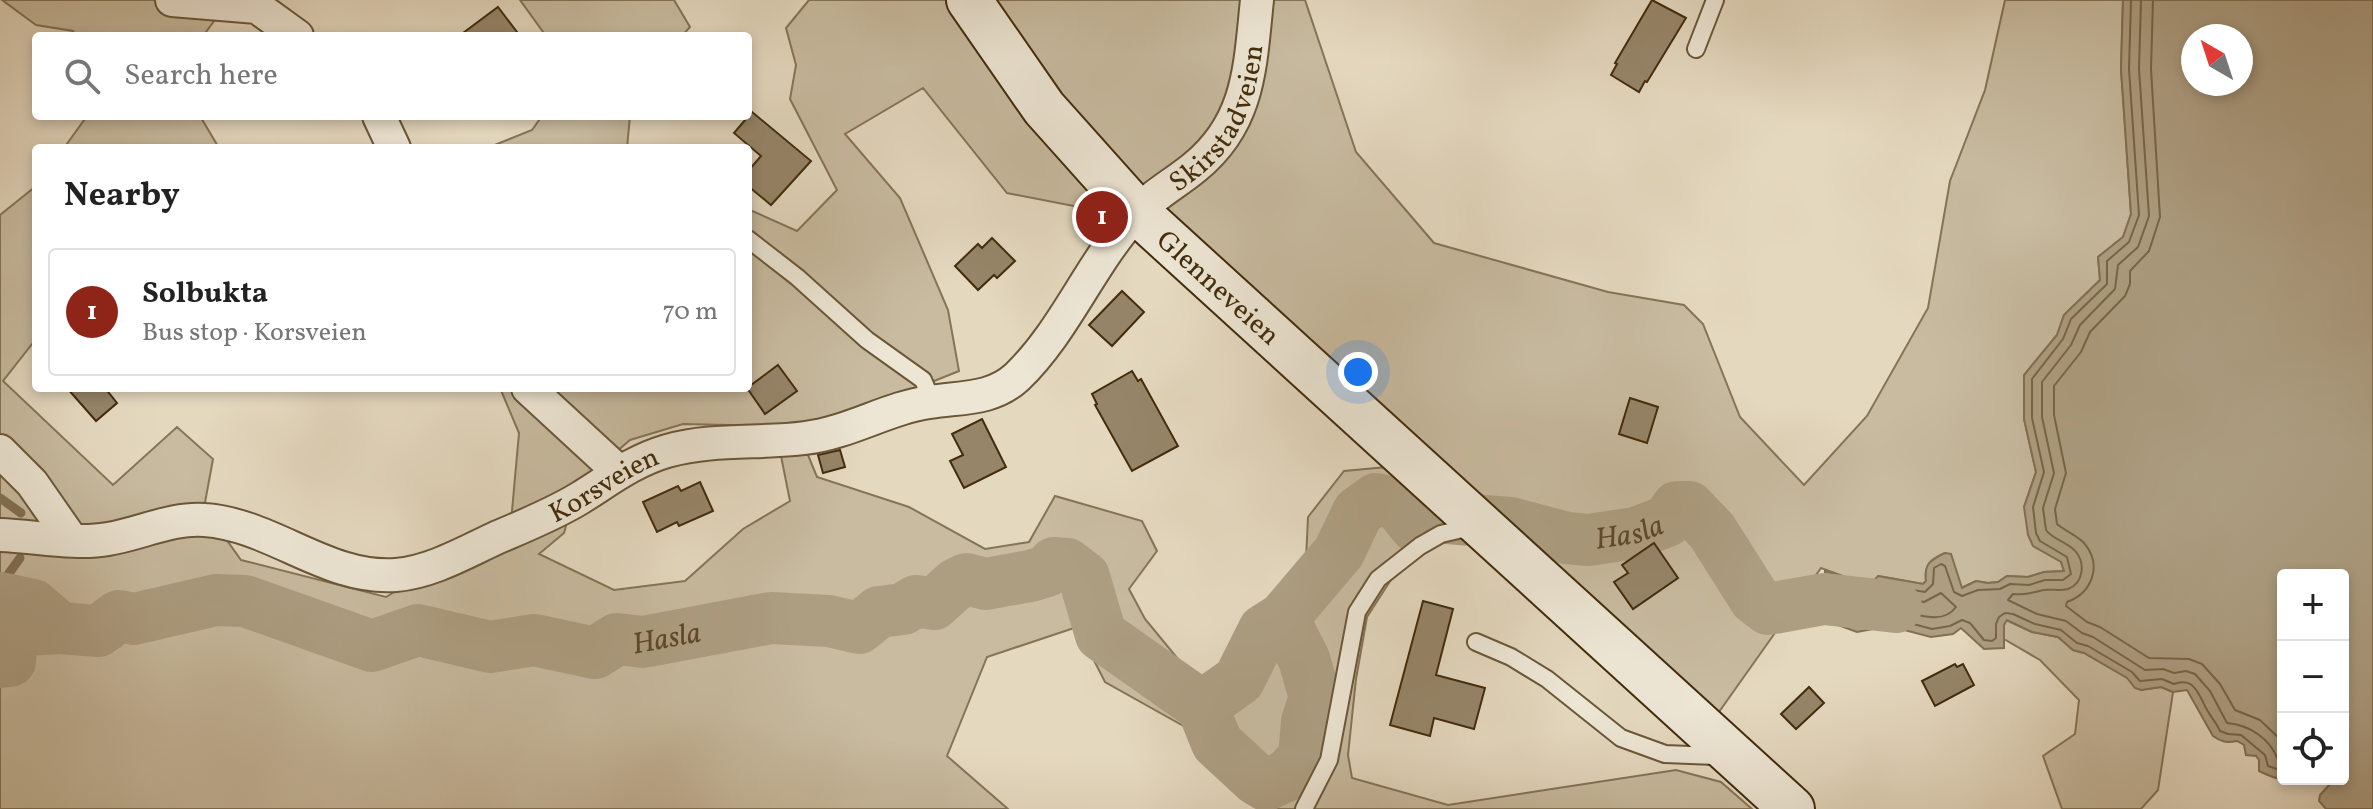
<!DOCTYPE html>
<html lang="en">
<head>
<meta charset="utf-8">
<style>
  :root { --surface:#fff; --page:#f6f6f6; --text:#222; --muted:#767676; --line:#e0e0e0; --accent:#8f2418 }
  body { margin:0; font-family:Vollkorn,serif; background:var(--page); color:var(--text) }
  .controls { position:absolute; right:24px; bottom:24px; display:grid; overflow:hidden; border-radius:8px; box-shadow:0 4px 12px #0003 }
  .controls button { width:72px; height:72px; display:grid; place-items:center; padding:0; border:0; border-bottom:2px solid var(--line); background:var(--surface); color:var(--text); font:40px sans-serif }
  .compass { position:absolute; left:2181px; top:24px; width:72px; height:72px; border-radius:50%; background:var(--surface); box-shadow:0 4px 12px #0003; rotate:321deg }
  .you { position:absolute; left:1358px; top:372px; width:28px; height:28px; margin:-20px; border:6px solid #fff; border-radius:50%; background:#1a73e8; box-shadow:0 0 0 12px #1a73e833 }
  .badge { display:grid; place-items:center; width:52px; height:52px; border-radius:50%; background:var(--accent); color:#fff; font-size:26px; font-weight:700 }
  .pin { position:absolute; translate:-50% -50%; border:4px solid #fff; box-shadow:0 2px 8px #0006 }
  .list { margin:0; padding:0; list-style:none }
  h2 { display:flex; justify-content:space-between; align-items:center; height:104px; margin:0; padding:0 32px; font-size:34px }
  h2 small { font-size:26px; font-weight:400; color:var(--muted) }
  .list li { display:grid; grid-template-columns:52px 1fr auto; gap:24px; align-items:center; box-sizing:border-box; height:128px; margin:0 16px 16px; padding:0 16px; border:2px solid var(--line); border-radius:8px }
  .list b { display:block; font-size:30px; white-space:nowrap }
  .list p { margin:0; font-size:26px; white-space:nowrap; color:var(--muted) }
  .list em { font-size:26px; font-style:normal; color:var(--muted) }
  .icon { flex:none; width:44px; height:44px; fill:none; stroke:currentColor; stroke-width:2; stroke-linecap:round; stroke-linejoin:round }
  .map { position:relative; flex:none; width:2373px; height:809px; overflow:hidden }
  .search { position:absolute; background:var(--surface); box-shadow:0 4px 12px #0003; left:32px; top:32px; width:720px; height:88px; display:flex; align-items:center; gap:20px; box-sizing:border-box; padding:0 28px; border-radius:8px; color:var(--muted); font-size:30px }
  .panel { position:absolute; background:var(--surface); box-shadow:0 4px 12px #0003; left:32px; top:144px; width:720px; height:248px; border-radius:8px }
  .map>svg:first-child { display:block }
  .green { fill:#c8bba0; stroke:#857456; stroke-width:2; fill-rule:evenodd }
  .water { fill:#ad9e82; stroke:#827052; stroke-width:2; fill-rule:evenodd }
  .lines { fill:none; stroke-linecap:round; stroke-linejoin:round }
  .shore { stroke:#786546; stroke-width:2 }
  .stream { stroke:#827052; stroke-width:9 }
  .river { stroke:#ad9e82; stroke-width:52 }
  .building { fill:#968569; stroke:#422c0b; stroke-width:2 }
  .lane-casing { stroke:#6a5738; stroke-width:20 }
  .street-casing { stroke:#6a5738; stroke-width:36 }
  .secondary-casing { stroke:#422c0b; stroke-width:48 }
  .lane { stroke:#ede6d5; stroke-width:16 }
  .street { stroke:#ede6d5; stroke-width:32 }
  .secondary { stroke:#ede6d5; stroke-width:44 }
  .labels { text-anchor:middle; stroke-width:6; stroke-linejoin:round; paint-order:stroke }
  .street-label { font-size:28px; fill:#422c0b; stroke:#ede6d5 }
  .water-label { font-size:30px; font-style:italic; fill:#5d4829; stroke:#ede6d5 }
</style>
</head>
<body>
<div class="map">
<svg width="2373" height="809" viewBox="0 0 2373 809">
  <rect width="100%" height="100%" fill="#e4d8bf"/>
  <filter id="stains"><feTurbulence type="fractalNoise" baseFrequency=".0025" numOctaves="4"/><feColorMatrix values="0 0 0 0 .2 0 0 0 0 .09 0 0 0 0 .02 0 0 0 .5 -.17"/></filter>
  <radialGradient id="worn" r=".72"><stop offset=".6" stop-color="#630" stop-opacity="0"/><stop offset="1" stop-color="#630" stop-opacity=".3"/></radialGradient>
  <!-- green -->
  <path class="green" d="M2,0h208l7,17 -14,19h-128l-2,-5 -37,-6z
    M520,0h154l16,27 -8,9h-136z
    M809,0h496l51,152 78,91 174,49 76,13 19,19 37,93 64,68 63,-69 61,-108 22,-127 35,-91 20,-90h118l-2,69 10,145 -8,23 -25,20 2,23 -36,35 -7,20 -33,40v44l12,53 -12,35 37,55 3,9 -20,1 -16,5 -21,-1 -9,6 -10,1 -12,-2 -15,7 -16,-35c-15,7 -21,11 -19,28l-3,3 -44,-8 -9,10 -49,-18 -107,151 -589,-535 -36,25 -82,-16 -84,-105 -78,46 55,64 48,112 11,61 -130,52 -21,32 9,22 92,30 76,42 44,-7 26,-46 87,25 15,30 -28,38 16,30 56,68 28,-19 77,-108 2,-43 36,-46 43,-4 55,52 -39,42 -36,56 -11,62 -8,76 4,23 96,27 228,-35 45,12 31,27h-478l-87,-81 -82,-46 -28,-55 -90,30 -40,99 61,53h-1008v-594l36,-29v153l-33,42 110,104 64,-58 36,32 -9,49 37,52 145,37 125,-75 8,-89 -19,-45h248v-179l49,22 40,-41 -47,-91 6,-34 -10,-37zM683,424l92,2 15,75 -47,28 -58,52 -71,9 -75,-36 25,-21 13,-47 53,-46z
    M87,116h113l19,32h-155z
    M542,116h88l-3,32h-140l45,-18z
    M2006,620l26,12 26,5 15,13 11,3 44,25 13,12 20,-3 12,5 -15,98 -17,19h-79l-19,-53 32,-22 4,-34 -39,-40 -36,-21v-14z"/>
  <!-- water -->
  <path class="water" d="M2123,0h250v809h-47l-7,-8 1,-6 11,-12 -2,-4h14v-204h-60v204h28c-15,7 -38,-1 -52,-8v-11l-3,-4 -10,-1 -2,-10 -7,-4c-10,2 -16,1 -24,-5l-26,-46 -14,2 -12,-5 -20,3 -6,-2 -8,-10 -43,-25 -11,-3 -15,-13 -26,-5 -25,-12 -3,5v23l-20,1 -23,-21 -8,6 -22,3 -42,-11 -32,6 -22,-8 -11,-25 1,-28 44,15 9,-10 45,8 3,-3c-2,-17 4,-21 19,-28l6,1 11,34 14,-7 12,2 10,-1 9,-6 21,1 16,-5 20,-1 -3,-9 -28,-16 -5,-11 -4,-28 12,-35 -12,-53v-44l33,-40 7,-20 36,-35 -2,-23 25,-20 8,-23 -10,-145zM2193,36h48v48h-48z"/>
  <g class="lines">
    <!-- shore -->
    <path class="shore" d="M2131,0l-2,69 10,146 -10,27 -22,19v23l-36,35 -8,20 -31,40v39l12,54 -11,35 3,26 4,8 27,16 4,17 -8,6h-18l-16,5 -19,-1 -10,5 -22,1 -16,6 -8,-4 -9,-26 -4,-2 -7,4 -1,16 -8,8 -42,-7c-18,14 -25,4 -45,-2l-4,2 -1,13 8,19 17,7 33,-6 41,11 18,-3 12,-6 8,3 14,17 8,1 4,-3v-14l3,-7 6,-4 8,1 22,10 26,6 16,13 11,3 44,26 8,9 22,-2 12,5c20,-7 24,9 32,24 4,8 10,14 14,23l8,3 13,1 24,20 3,11 15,5
      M2141,0l-2,69 10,147 -11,31 -20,18 -3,24 -35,36 -9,20 -29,37v35l12,56 -11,35 3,22c7,10 22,12 30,22 9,11 8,31 -8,37 -8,2 -16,0 -25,1 -11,3 -18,5 -30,4l-5,6 29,14 29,7 16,12 11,4 52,33 18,-1 11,4 12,-2 9,3 15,17 17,32c22,2 43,15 51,37l5,1
      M2153,0l-2,69 9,148 -11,34 -19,20v13l-5,12 -35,36 -9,20 -27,34v29l12,58 -11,36 2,15c8,7 20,11 27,19 19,22 8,50 -17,59l-1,4 21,16 13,5 49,31 40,1 13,5 18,20 15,26 25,10 23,22
      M1941,593l15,14c-18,24 -52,-2 -77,2l-3,-3 10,-10 38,6z"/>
    <!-- stream -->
    <path class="stream" d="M0,498l21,15
      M4,598l-2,-15 18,-25"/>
    <!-- river -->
    <g class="river">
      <path id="s1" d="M0,598l33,7 27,23 38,3 21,-15 15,3 82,-19 29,1 127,45 46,-16 72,17 44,-7 61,13 22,-14 26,3 128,-24 58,3 30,7 20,-16 24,-3 13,-8 18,3 22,-20 10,-5 20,5 44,-8 17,-5 7,-8 13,1 17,13 17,58 101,71 37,-26 25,-50 19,-12 56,-66 19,-40 18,-13 21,5 19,23 19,-10 75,6 57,15 21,2 48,-7 31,-12 10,-14h12l23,24 43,68 13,10 56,-10 72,8"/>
      <path d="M0,662l10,-1 2,-23 14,-8 34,-2"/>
      <path d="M1202,706l15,37 39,36 10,6 22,-10 16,-18 3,-35 8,-25 -11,-38 -21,-41"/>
    </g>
  </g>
  <!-- building -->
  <path class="building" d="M1652,0l34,18 -39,64 -2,-1 -6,11 -28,-17 6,-11 -2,-1z
    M498,7l22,29h-61z
    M752,112l59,49 -40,44 -23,-19v-15l13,-15 -27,-23z
    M992,238l23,23 -18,17 -3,-3 -16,15 -23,-24 23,-22 4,4z
    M1122,291l22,21 -32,34 -23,-21z
    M778,365l19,26 -32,23 -18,-26z
    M1132,371l6,10 3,-2 37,67 -46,25 -37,-66 2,-1 -5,-10z
    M67,388h38l12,15 -21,18z
    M1630,398l28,9 -11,36 -28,-9z
    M982,419l24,48 -42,21 -14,-27 13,-6 -11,-21z
    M840,450l5,17 -22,6 -5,-18z
    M700,482l13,29 -34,15 -2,-4 -20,10 -14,-30 35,-16 3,5z
    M1654,543l24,35 -45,31 -19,-27 14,-9 -6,-8z
    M1423,601l30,8 -17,66 49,13 -11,41 -40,-11 -4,18 -40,-11z
    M1955,664l2,3 6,-3 11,21 -39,21 -13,-25z
    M1809,687l15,16 -28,26 -15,-15z"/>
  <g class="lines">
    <defs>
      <path id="lane" d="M1696,49l19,-49
        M748,239l49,38 70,63 56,40 9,21
        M1476,642l35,15 36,22 74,59 44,16 50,2 4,-5
        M1304,809l25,-49 28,-148 21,-33 42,-33 21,-12 34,-8"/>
      <g id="street">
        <path d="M172,0l85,7 40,29"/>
        <path d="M379,116l15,32"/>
        <path d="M528,388l90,83"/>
        <path d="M0,451l32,32 39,56"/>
        <path id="s2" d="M0,535c34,1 74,10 108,4 31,-5 66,-22 97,-19 68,5 122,60 191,55 35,-3 68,-22 100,-37 28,-12 58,-24 84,-40 29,-18 53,-37 87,-47 46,-13 92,-7 138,-13 44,-5 82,-30 125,-36 32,-5 62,-2 87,-25 48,-46 73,-113 118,-162 16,-19 41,-32 60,-48 55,-45 55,-101 62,-167"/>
      </g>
      <g id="secondary">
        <path id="s3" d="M969,0l75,108 93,104 655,597"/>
      </g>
    </defs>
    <!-- lane casing -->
    <use href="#lane" class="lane-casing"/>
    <!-- street casing -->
    <use href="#street" class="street-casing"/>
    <!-- secondary casing -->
    <use href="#secondary" class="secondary-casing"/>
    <!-- lane -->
    <use href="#lane" class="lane"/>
    <!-- street -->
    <use href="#street" class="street"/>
    <!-- secondary -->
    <use href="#secondary" class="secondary"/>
  </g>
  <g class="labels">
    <!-- street labels -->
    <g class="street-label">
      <text dy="10" stroke="none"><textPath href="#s2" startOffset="1402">Skirstadveien</textPath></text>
      <text dy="10" stroke="none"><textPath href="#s3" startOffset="382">Glenneveien</textPath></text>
      <text dy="10" stroke="none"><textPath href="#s2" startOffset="636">Korsveien</textPath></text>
    </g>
    <!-- water labels -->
    <g class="water-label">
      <text dy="10" stroke="none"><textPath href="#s1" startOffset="1880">Hasla</textPath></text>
      <text dy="10" stroke="none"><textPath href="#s1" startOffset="702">Hasla</textPath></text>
    </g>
  </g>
  <rect width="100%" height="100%" filter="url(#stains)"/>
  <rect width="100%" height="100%" fill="url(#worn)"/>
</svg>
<div class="controls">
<button>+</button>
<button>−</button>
<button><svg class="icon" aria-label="locate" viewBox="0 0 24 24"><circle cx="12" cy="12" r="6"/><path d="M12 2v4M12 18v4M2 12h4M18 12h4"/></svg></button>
</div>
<svg class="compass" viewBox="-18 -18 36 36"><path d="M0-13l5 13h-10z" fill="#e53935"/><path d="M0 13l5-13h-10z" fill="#767676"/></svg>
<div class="you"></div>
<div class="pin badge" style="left:1102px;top:217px">1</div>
<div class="search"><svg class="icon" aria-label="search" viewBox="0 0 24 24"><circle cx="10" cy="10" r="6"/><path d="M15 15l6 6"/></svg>Search here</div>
<section class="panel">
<h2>Nearby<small></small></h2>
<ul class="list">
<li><span class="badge">1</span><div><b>Solbukta</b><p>Bus stop · Korsveien</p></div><em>70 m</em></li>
</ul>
</section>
</div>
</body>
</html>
